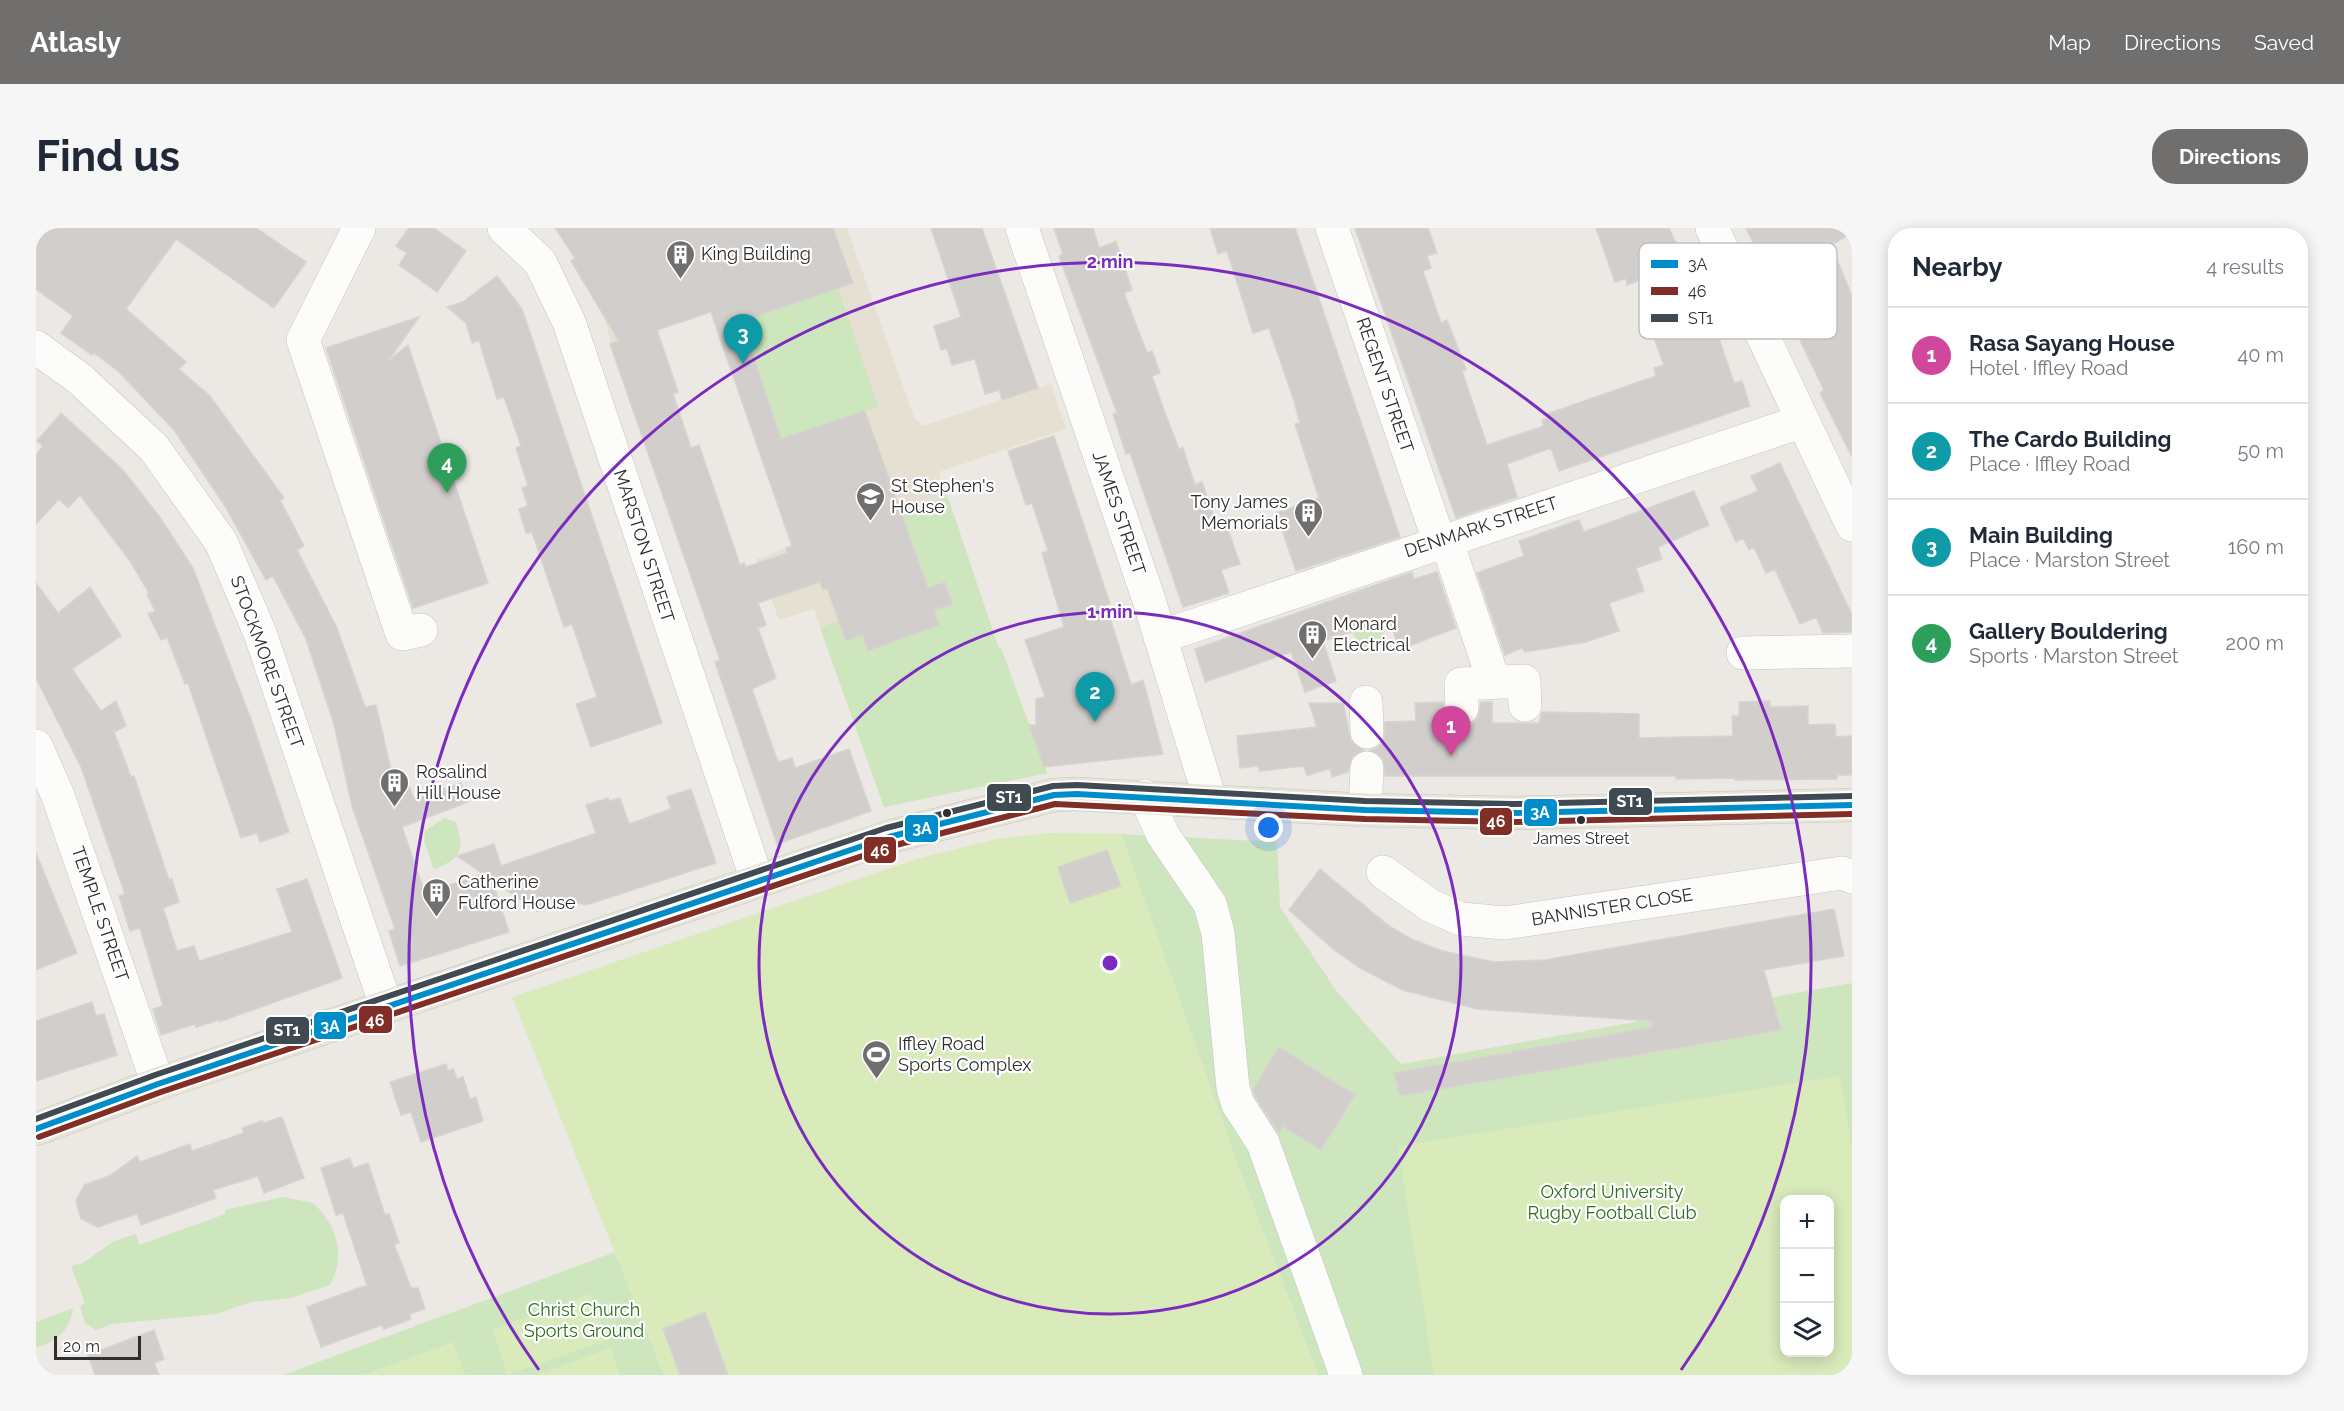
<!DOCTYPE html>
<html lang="en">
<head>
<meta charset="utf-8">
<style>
  :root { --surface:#fff; --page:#f6f6f7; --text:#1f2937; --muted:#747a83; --line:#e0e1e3; --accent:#706f6e }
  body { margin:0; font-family:Raleway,sans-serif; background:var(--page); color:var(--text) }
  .controls { position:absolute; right:18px; bottom:18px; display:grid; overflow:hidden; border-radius:12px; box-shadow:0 3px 15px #0003 }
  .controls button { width:54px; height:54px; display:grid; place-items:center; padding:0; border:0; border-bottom:2px solid var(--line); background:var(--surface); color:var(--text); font:30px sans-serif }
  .scale { position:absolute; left:18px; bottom:15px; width:87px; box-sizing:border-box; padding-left:6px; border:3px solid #2e2e2e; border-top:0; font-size:16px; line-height:21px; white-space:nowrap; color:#2e2e2e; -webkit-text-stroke:4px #fff; paint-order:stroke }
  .you { position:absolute; left:1233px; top:600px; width:21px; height:21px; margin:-15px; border:4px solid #fff; border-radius:50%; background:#1a73e8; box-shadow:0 0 0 9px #1a73e833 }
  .badge { display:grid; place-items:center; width:39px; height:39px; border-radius:50%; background:var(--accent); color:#fff; font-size:20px; font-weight:700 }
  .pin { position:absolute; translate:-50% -50px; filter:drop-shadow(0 2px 3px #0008) }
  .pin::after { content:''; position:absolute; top:32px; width:21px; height:18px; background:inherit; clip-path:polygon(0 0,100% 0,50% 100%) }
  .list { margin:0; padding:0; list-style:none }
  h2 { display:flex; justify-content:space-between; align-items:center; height:78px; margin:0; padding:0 24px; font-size:26px }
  h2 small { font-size:20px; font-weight:400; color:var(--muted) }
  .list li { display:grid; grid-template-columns:39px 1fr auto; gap:18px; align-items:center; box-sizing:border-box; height:96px; padding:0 24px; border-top:2px solid var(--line) }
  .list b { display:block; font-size:22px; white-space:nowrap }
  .list p { margin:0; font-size:20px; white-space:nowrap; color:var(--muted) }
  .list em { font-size:20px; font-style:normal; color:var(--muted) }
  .icon { flex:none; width:33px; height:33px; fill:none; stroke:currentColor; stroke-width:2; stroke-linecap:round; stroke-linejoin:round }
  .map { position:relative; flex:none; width:1816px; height:1147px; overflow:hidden; border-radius:24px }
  header { display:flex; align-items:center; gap:36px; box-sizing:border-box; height:84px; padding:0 30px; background:var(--accent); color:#fff }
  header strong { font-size:28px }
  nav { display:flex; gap:33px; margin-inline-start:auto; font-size:21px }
  .intro { display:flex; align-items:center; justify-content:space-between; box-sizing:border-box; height:144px; padding:0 36px }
  h1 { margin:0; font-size:42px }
  .button { padding:15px 27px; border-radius:24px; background:var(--accent); color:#fff; font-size:21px; font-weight:700 }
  main { display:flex; gap:36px; padding:0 36px }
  aside { flex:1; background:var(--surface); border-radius:24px; box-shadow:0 3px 15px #0003 }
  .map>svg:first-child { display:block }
  .education { fill:#e6e0d3 }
  .green { fill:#cee6be; fill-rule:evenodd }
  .pitch { fill:#d9eabb; fill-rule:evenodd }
  .building { fill:#d1cecb; stroke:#d7d4d0; stroke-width:1.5; fill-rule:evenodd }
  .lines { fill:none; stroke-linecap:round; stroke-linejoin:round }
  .minor-casing { stroke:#c5c4c5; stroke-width:34 }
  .major-casing { stroke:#c6c5c4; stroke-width:34 }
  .minor { stroke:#fcfcfb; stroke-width:33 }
  .major { stroke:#e8e4d6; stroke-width:33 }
  .bus-1-casing { stroke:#fff; stroke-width:10 }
  .bus-2-casing { stroke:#fff; stroke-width:10 }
  .bus-3-casing { stroke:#fff; stroke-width:10 }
  .bus-1 { stroke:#008eca; stroke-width:6 }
  .bus-2 { stroke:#812e27; stroke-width:6 }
  .bus-3 { stroke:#404a53; stroke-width:6 }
  .ring { fill:none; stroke:#7b2cbf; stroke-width:3 }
  .bus-dot { fill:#2e2e2e; stroke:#fff; stroke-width:2 }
  .labels { text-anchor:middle; stroke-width:4.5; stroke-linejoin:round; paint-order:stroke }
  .bus-label { font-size:16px; fill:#2e2e2e; stroke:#fff }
  .poi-label { font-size:18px; fill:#2e2e2e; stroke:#fff; text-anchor:start }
  .street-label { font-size:18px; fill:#2e2e2e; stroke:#fff }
  .park-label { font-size:18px; fill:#2c6e1b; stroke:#fff }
  .key { fill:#fff; stroke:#c0c0c0; stroke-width:1.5 }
  .key-label { font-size:16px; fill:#2e2e2e }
  .centre { fill:#7b2cbf; stroke:#fff; stroke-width:3 }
  .ring-label { font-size:18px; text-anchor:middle; font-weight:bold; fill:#7b2cbf; stroke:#fff; stroke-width:4.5; stroke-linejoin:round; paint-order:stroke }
  .line-badge { stroke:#fff; stroke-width:2 }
  .badge-label { font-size:16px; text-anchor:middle; font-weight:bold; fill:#fff }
</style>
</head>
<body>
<header>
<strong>Atlasly</strong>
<nav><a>Map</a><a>Directions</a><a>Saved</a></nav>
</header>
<div class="intro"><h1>Find us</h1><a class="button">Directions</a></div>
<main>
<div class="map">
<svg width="1816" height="1147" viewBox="0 0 1816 1147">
  <rect width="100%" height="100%" fill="#ece8e4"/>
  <!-- education -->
  <path class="education" d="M560,0h251l67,189 8,9 129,-42 15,45 -127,43 60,177 2,-1 46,125 -163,34 -70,-198 -35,11 -22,-61 35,-13 -81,-234 -100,31 -7,-28 -33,-54 3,-3 -6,-11z"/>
  <!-- green -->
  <path class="green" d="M802,60l40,119 -97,32 -39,-118z
    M912,269l51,152 2,-1 46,125 -163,34 -64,-179 19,-8 7,21 17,-6 6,16 70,-26 -5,-15 18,-7 -7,-21 -17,6 -26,-76z
    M1344,395l6,17 -26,9 -7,-17z
    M408,590l12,4c8,29 7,34 -20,47l-3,-2 -9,-26 1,-10z
    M1085,606l156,8 3,65 58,86 63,71 451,-81v392h-534l-81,-212zM1748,972h46v152h-46z
    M247,969l30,6c24,22 33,53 17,82l-39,13 -40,4 -35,12 -104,10 -16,6 -11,-7 -5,-17 5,-3 -14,-37 12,-3 31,-22 22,-7 3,11 86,-31v-4z
    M579,1024l49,123h-381z
    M37,1080c-2,20 -17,36 -37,39v-25z"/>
  <!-- pitch -->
  <path class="pitch" d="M1014,605l71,1 116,329 81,212h-654l-152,-378 408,-139 77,-19z
    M1804,848l12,75v224h-418l-36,-229zM1748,972h46v152h-46z
    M554,1066l17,46 -99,35 -16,-45z
    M417,1114l12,33h-102z
    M574,1120l10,27h-83z"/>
  <!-- building -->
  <path class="building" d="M0,0h220l50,34 -32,46 -98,-69 -50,70 60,53 -7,7 31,27 74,102 -4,2 24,46 -7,4 40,78 28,79 11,-2 19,82 13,-4 6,16 47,-16 7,19 -66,25 23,66 58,-19 -26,-18 37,-12 7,22 95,-33 -10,-28 22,-7 1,3 11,-3 9,26 42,-15 -4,-12 24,-8 25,74 -130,42 -32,-8 -5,11 -11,4 -46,-32 17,52 -109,34 -11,-35 6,-2 -43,-123 -18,-82 -28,-85 -33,-63 -7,4 -41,-74 -51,-76 -56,-59 -24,-18 -2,2 -31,-22 12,-17 -37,-27z
    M373,0h25l32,23 -29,41 -38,-27 8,-12 -11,-7z
    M519,0h278l20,55 -111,38 39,118 84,-28 63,177 17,-6 7,22 -18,6 5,15 -71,26 -5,-16 -17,6 -19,-53 -4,2 -3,-8 -62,21 8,22 -8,3 18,50 -24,11 26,73 14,-4 3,10 54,-19 22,62 -94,33 -62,-182 5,-2 -110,-316 9,-3 -48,-80 4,-3zM675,84l81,234 -6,2 1,5 -41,14 -2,-4 -4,2 -41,-120 -8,3 -18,-54 5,-2 -21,-62z
    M895,0h51l56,160 -36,12 -3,-10 -14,4 -10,-35 -23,6 -5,-16 -6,1 -7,-24 27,-9z
    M1018,0h39l6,20 17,-7 16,49 -8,3 23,60 5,-2 8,22 -8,3 14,40 13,33 4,-1 12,37 7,-3 14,39 8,-3 16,46 -19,6 8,23 -46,14 -53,-154 -4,1 -13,-40 4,-1 -58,-157 4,-2z
    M1174,0h85l105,309 -104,34 -20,-58 43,-15 -24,-74 5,-1 -6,-22 -25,-73 -16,5 -26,-82 -9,3z
    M1319,0h73l9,25 -10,3 4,12 -8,3 18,52 6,-3 8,20 11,30 -4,1 25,74 57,-19 -2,-6 6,-2 -1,-4 109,-38 -2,-8 10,-3 -13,-35 12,-5 -13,-48 -23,8 -1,-7 -11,4 -19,-54h73l26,56 5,-2 34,101 8,-2 8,25 -191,65 -8,-23 -44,16 10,33 -61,21z
    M1710,0h106v5l-21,12 21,51v161l-32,-64 4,-3z
    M461,48l25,33 140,414 -71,24 -15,-43 21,-7 -25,-73 -8,3 -32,-95 -6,1 -7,-24 9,-3 -6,-18 6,-2 -12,-38 5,-2 -17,-49 -7,2 -18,-59 -7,3 -6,-20 -19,-16 16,-5z
    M383,89l-31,44 20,-16 80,238 -75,25 -87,-260z
    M25,185l62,57 36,46 34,52 59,154 37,110 -29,10 -3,-9 -16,5 -53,-155 -3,1 -18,-47 -6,3 -13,-26 7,-3 -8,-17 2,-1 -19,-32 -50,-66 -12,13 -9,-9 -23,25v-69l7,-9 -6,-5z
    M1018,208l56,168 -4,1 25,80 12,-5 20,74 -119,13 -15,-42h7v-26l9,-2 -20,-57 39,-13 -22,-74 6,-2 -16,-48 -6,2 -18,-54z
    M1744,235l72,152v17l-29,1 -7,-16 -16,7 -25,-55 -9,4 -12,-26 -5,3 -6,-12 -7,4 -16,-35 38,-16 -7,-15z
    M1658,263l15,34 -51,22 4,12 -26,9 8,23 -35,12 10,28 -33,11 -61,10 -3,-4 -17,7 -28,-82 47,-17 -5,-15 60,-21 5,12z
    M1376,344l2,7 23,-7 19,56 -47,18 -2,-4 -9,3 -7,-20 -9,3 -2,-5 -57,18 13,40 -31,11 -14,-40 -86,30 -10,-33z
    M0,355l22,30 32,-26 31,49 -49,33 29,42 15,-10 10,25 -12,6 17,45 3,-1 35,104 3,-1 7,23 -16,6 14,43 17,-5 5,15 93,-29 -15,-43 30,-10 35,99 -123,44v-2l-23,7 -1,-3 -34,11 -8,-26 10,-3 -23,-78 -10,3 -11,-35 6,-2 -44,-127 -45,-89z
    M1734,473v6l38,-1v19l27,-1 1,13 16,-1v39h-15v4l-102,1 -1,-2 -58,1v-3h-291l-2,-17 -13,-9 7,-2 7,-8 1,-18 31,-1 -1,-18 28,-1 4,16 6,6 9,3 10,-3 6,-7 3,-15h11v21h47l3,-11 97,2v24l94,-2 -1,-20h7v-14z
    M1273,475h34l8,38 13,9 -12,7 -4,15 -16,5 -2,-9 -23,8 -3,-10 -44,5 -2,-5 -18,2 -3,-32 80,-9z
    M1071,622l14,36 -51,17 -12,-36z
    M0,625l41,100 -41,17z
    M1284,641l69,57 22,13 32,12 51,11 51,-2 289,-51 10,47 -80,14 17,60 -381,66 -6,-23 258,-46v-6l-175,-12 -74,-19 -43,-22 -27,-19 -44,-39z
    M56,774l4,14 8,-2 13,41 -81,26v-60z
    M1243,819l76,48 -34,55 -38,-24 -4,7 -24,-37 -2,-7z
    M410,836l2,7 5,-2 4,10 6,-2 7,22 6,-2 7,24 -62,21 -10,-30 -10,3 -11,-33z
    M246,889l22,61 -40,15 -6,-17 -45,14 3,8 -75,27 -4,-11 -39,13 -17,-8 -5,-18 8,-16 27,-10 26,-19 3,6 50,-18 2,7 52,-18 -2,-5 20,-7 1,2z
    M314,930l3,10 15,-5 17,52 4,-1 10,29 -5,1 17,44h7l7,21 -16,5 2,5 -27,10 -2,-4 -61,22 -14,-40 60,-22 -24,-72 -7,2 -15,-47z
    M669,1084l23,63h-48l-17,-46z
    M118,1102l10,29 -10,4 5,12h-64l-7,-20z"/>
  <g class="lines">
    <defs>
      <path id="minor" d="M323,0l-56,112 99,294 19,-4
        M468,0l36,34 29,60 188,558
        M986,0l126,369 62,202
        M1296,0l107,313
        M1676,0l140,297
        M0,119l44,32 74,69 67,94 39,91 126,373
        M1410,311l48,143
        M1124,409l643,-216
        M1707,425l109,-2
        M1330,474l1,30
        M1426,480l-1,-24 63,-3 1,24
        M0,518l22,50 100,288
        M1109,568l18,39 47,69 8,29 15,155 5,16 25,39 83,232
        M1329,582l2,-42
        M1347,644l48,34 30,13 44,4 337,-50 10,4"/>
      <path id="major" d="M0,901l122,-45 731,-247 165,-42 23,-1 288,16 148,3 339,-8"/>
    </defs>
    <!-- minor casing -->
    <use href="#minor" class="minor-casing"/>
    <!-- major casing -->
    <use href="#major" class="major-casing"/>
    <!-- minor -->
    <use href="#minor" class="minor"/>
    <!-- major -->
    <use href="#major" class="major"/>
    <defs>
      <path id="bus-1" d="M0,901l122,-45 731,-247 165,-42 23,-1 288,16 148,3 339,-8"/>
      <path id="bus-2" d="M3,909l122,-45 731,-246 163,-42 310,15 148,3 339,-8"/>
      <path id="bus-3" d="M0,891l119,-44 731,-247 167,-42 24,-1 288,16 148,3 339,-8"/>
    </defs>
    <!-- bus-1 casing -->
    <use href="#bus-1" class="bus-1-casing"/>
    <!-- bus-2 casing -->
    <use href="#bus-2" class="bus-2-casing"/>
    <!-- bus-3 casing -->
    <use href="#bus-3" class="bus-3-casing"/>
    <!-- bus-1 -->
    <use href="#bus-1" class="bus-1"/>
    <!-- bus-2 -->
    <use href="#bus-2" class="bus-2"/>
    <!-- bus-3 -->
    <use href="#bus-3" class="bus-3"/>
  </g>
  <!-- distance rings -->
  <g class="ring">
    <circle cx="1074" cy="735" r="351"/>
    <path d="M503 1142A701 701 0 1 1 1645 1142"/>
  </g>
  <!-- icons -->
  <defs>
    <symbol id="building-pin" viewBox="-11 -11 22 30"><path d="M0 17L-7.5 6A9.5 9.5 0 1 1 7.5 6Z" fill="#706f6e" stroke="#fff"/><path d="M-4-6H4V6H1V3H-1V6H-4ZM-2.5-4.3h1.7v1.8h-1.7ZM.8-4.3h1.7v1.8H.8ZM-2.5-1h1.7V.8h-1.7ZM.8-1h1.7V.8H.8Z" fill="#fff"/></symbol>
    <symbol id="university-pin" viewBox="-11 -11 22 30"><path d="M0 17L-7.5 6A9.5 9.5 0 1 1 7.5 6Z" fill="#706f6e" stroke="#fff"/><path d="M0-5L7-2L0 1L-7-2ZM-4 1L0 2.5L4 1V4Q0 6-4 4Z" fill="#fff"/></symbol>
    <symbol id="stadium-pin" viewBox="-11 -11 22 30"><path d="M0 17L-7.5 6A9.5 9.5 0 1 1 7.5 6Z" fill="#706f6e" stroke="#fff"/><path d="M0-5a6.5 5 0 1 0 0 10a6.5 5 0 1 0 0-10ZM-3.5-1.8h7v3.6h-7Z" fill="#fff"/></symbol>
  </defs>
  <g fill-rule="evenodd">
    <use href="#building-pin" x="628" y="10" width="33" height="45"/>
    <use href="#university-pin" x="818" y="252" width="33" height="45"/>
    <use href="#building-pin" x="1256" y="268" width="33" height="45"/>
    <use href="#building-pin" x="1260" y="390" width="33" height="45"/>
    <use href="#building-pin" x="342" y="538" width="33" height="45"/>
    <use href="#building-pin" x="384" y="648" width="33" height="45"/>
    <use href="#stadium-pin" x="824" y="810" width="33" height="45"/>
  </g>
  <!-- markers -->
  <g class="bus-dot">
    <circle cx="911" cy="585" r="5"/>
    <circle cx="1545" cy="592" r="5"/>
  </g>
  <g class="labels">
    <!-- bus labels -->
    <g class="bus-label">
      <text x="1545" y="616">James Street</text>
    </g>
    <!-- poi labels -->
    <g class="poi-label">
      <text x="665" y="32">King Building</text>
      <text x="855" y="264">St Stephen's<tspan x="855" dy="21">House</tspan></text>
      <text x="1252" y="280" text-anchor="end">Tony James<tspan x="1252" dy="21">Memorials</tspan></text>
      <text x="1297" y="402">Monard<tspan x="1297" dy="21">Electrical</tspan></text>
      <text x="380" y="550">Rosalind<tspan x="380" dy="21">Hill House</tspan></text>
      <text x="422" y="660">Catherine<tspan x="422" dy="21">Fulford House</tspan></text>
      <text x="862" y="822">Iffley Road<tspan x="862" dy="21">Sports Complex</tspan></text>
    </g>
    <!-- street labels -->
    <g class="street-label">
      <text transform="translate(1349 157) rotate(71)" y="6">REGENT STREET</text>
      <text transform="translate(1083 285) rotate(71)" y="6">JAMES STREET</text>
      <text transform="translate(1445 299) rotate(-18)" y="6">DENMARK STREET</text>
      <text transform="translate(608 318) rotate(72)" y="6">MARSTON STREET</text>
      <text transform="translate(231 434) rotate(70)" y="6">STOCKMORE STREET</text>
      <text transform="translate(1576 679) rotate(-9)" y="6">BANNISTER CLOSE</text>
      <text transform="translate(64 686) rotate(71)" y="6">TEMPLE STREET</text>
    </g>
    <!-- park labels -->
    <g class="park-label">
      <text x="1576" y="970">Oxford University<tspan x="1576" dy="21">Rugby Football Club</tspan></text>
      <text x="548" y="1088">Christ Church<tspan x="548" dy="21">Sports Ground</tspan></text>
    </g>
  </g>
  <!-- legend -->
  <rect x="1603" y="15" width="198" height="96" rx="9" class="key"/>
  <rect x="1615" y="32" width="27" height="8" fill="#008eca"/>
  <rect x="1615" y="59" width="27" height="8" fill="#812e27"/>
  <rect x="1615" y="86" width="27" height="8" fill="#404a53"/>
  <g class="key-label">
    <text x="1652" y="42">3A</text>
    <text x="1652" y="69">46</text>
    <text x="1652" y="96">ST1</text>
  </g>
  <circle cx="1074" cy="735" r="9" class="centre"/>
  <g class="ring-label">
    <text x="1074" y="40">2 min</text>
    <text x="1074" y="390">1 min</text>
  </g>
  <g class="line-badge">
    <rect x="950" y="555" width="46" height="29" rx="6" fill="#404a53"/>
    <rect x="1572" y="559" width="45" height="29" rx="6" fill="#404a53"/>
    <rect x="1487" y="570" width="35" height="29" rx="6" fill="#008eca"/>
    <rect x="1443" y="579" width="34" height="29" rx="6" fill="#812e27"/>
    <rect x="868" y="586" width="35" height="29" rx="6" fill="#008eca"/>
    <rect x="827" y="608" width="34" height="28" rx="6" fill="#812e27"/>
    <rect x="322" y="777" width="35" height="29" rx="6" fill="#812e27"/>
    <rect x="277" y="783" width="34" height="29" rx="6" fill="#008eca"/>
    <rect x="229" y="788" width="45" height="29" rx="6" fill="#404a53"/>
  </g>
  <g class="badge-label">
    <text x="973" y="575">ST1</text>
    <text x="1594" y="579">ST1</text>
    <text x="1504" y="590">3A</text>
    <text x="1460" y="599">46</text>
    <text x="886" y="606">3A</text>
    <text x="844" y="628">46</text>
    <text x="339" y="798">46</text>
    <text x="294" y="804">3A</text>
    <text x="251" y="808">ST1</text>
  </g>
</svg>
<div class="controls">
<button>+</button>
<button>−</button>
<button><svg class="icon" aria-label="layers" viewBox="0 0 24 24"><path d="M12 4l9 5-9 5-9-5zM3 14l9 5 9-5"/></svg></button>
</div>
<div class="scale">20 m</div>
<div class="you"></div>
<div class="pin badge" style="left:1415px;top:528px;background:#d1479c">1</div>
<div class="pin badge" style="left:1059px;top:494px;background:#0f9aa8">2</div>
<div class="pin badge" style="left:707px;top:136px;background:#0f9aa8">3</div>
<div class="pin badge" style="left:411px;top:265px;background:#2e9e5b">4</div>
</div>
<aside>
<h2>Nearby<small>4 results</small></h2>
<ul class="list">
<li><span class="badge" style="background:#d1479c">1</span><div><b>Rasa Sayang House</b><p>Hotel · Iffley Road</p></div><em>40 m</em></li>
<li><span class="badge" style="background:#0f9aa8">2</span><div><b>The Cardo Building</b><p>Place · Iffley Road</p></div><em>50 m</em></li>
<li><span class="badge" style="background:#0f9aa8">3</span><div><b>Main Building</b><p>Place · Marston Street</p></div><em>160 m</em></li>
<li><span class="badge" style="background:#2e9e5b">4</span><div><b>Gallery Bouldering</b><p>Sports · Marston Street</p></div><em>200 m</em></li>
</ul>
</aside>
</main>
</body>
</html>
